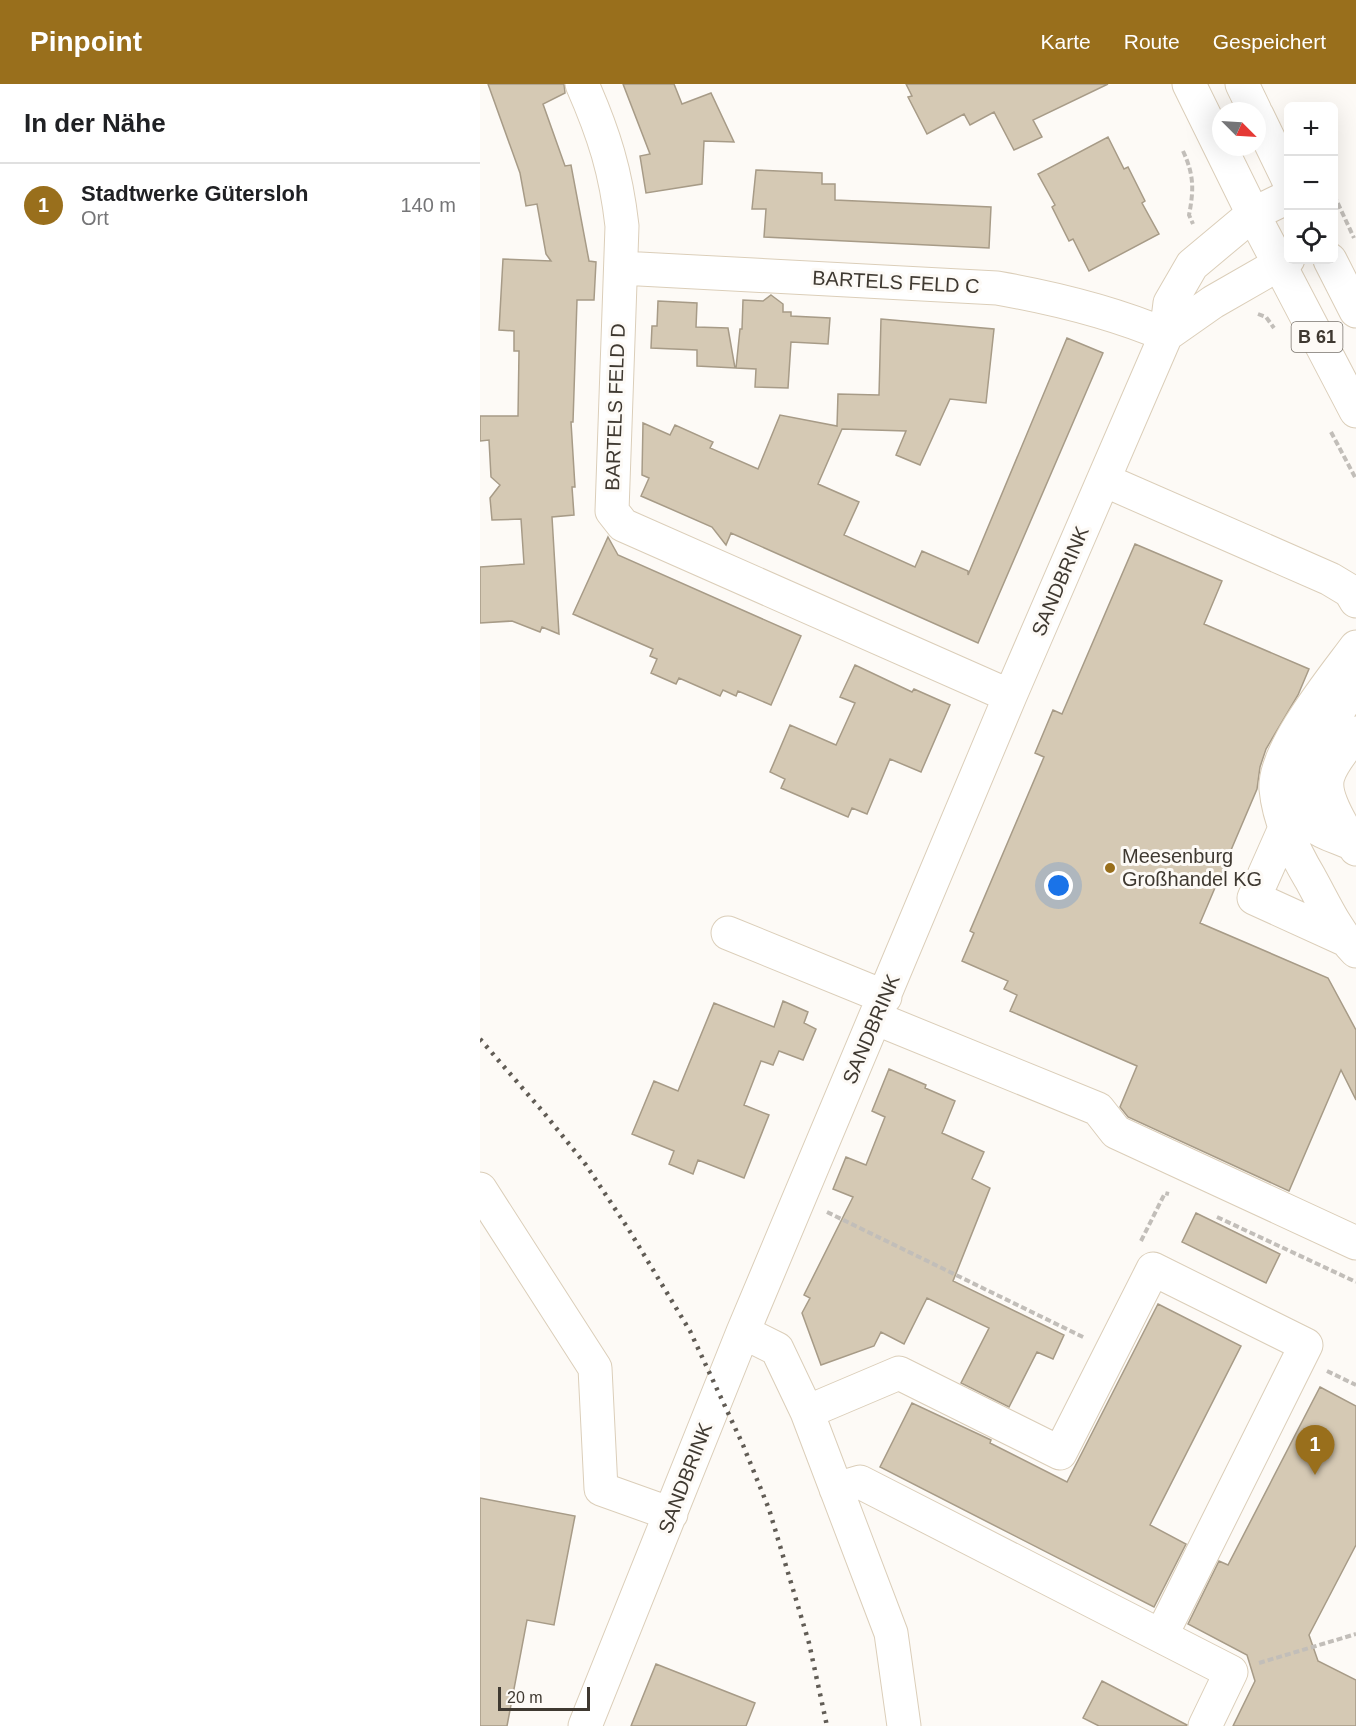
<!DOCTYPE html>
<html lang="de">
<head>
<meta charset="utf-8">
<style>
  :root { --surface:#fff; --page:#f2f2f2; --text:#202124; --muted:#757577; --line:#e0e0e0; --accent:#996f1c }
  body { margin:0; font-family:Arial,sans-serif; background:var(--page); color:var(--text) }
  .controls { position:absolute; right:18px; top:18px; display:grid; overflow:hidden; border-radius:9px; box-shadow:0 6px 24px #0002 }
  .controls button { width:54px; height:54px; display:grid; place-items:center; padding:0; border:0; border-bottom:2px solid var(--line); background:var(--surface); color:var(--text); font:30px sans-serif }
  .compass { position:absolute; left:732px; top:18px; width:54px; height:54px; border-radius:50%; background:var(--surface); box-shadow:0 6px 24px #0002; rotate:114deg }
  .scale { position:absolute; left:18px; bottom:15px; width:92px; box-sizing:border-box; padding-left:6px; border:3px solid #3f3931; border-top:0; font-size:16px; line-height:21px; white-space:nowrap; color:#3f3931; -webkit-text-stroke:4px #fdfaf6; paint-order:stroke }
  .you { position:absolute; left:579px; top:802px; width:21px; height:21px; margin:-15px; border:4px solid #fff; border-radius:50%; background:#1a73e8; box-shadow:0 0 0 9px #1a73e833 }
  .badge { display:grid; place-items:center; width:39px; height:39px; border-radius:50%; background:var(--accent); color:#fff; font-size:20px; font-weight:700 }
  .pin { position:absolute; translate:-50% -50px; filter:drop-shadow(0 2px 3px #0008) }
  .pin::after { content:''; position:absolute; top:32px; width:21px; height:18px; background:inherit; clip-path:polygon(0 0,100% 0,50% 100%) }
  .list { margin:0; padding:0; list-style:none }
  h2 { display:flex; justify-content:space-between; align-items:center; height:78px; margin:0; padding:0 24px; font-size:26px }
  h2 small { font-size:20px; font-weight:400; color:var(--muted) }
  .list li { display:grid; grid-template-columns:39px 1fr auto; gap:18px; align-items:center; box-sizing:border-box; height:84px; padding:0 24px; border-top:2px solid var(--line) }
  .list b { display:block; font-size:22px; white-space:nowrap }
  .list p { margin:0; font-size:20px; white-space:nowrap; color:var(--muted) }
  .list em { font-size:20px; font-style:normal; color:var(--muted) }
  .icon { flex:none; width:33px; height:33px; fill:none; stroke:currentColor; stroke-width:2; stroke-linecap:round; stroke-linejoin:round }
  .map { position:relative; flex:none; width:876px; height:1642px; overflow:hidden }
  header { display:flex; align-items:center; gap:36px; box-sizing:border-box; height:84px; padding:0 30px; background:var(--accent); color:#fff }
  header strong { font-size:28px }
  nav { display:flex; gap:33px; margin-inline-start:auto; font-size:21px }
  main { display:flex }
  aside { flex:1; background:var(--surface) }
  .map>svg:first-child { display:block }
  .building { fill:#d5c9b4; stroke:#a79b87; stroke-width:1.5 }
  .lines { fill:none; stroke-linecap:round; stroke-linejoin:round }
  .minor-casing { stroke:#dbceb9; stroke-width:35 }
  .major-casing { stroke:#dbceb9; stroke-width:35 }
  .path { stroke:#c2beb9; stroke-width:4; stroke-dasharray:6 3; stroke-linecap:butt }
  .minor { stroke:#fff; stroke-width:33 }
  .major { stroke:#fff; stroke-width:33 }
  .rail { stroke:#615c55; stroke-width:4.5; stroke-dasharray:3 6; stroke-linecap:butt }
  .poi-dot { fill:#996f1c; stroke:#fdfaf6; stroke-width:2 }
  .labels { text-anchor:middle; stroke-width:6; stroke-linejoin:round; paint-order:stroke }
  .shield { fill:#fdfaf6; stroke:#78736c; stroke-width:1.5 }
  .shield-label { font-size:18px; font-weight:bold; fill:#3f3931 }
  .street-label { font-size:20px; fill:#3f3931; stroke:#fdfaf6 }
  .poi-label { font-size:20px; fill:#3f3931; stroke:#fdfaf6; text-anchor:start }
</style>
</head>
<body>
<header>
<strong>Pinpoint</strong>
<nav><a>Karte</a><a>Route</a><a>Gespeichert</a></nav>
</header>
<main>
<aside>
<h2>In der Nähe<small></small></h2>
<ul class="list">
<li><span class="badge">1</span><div><b>Stadtwerke Gütersloh</b><p>Ort</p></div><em>140 m</em></li>
</ul>
</aside>
<div class="map">
<svg width="876" height="1642" viewBox="0 0 876 1642">
  <rect width="100%" height="100%" fill="#fdfaf6"/>
  <!-- building -->
  <path class="building" d="M8,0h76l1,9 -22,11 22,62 6,-1 18,96 7,1 -2,38h-17l-4,122h-2l4,65h-3l2,28 -22,2 7,117 -17,-7 -2,5 -28,-11 -32,2v-56l44,-3 -3,-45 -29,1 -2,-22 10,-13 -9,-8 -2,-37 -9,1v-25h38l1,-65h-5v-20l-15,-1 4,-71 48,2 -5,-7 -9,-50 -11,2 -6,-33z
    M143,0h51l8,20 29,-11 23,49 -30,-1 -2,43 -56,9 -6,-37 10,-2z
    M426,0h202l-75,36 9,17 -28,13 -20,-38 -24,13 -6,-11 -37,20 -19,-37 4,-1z
    M628,53l16,32 4,-2 17,34 -3,2 17,31 -70,37 -16,-32 -4,2 -17,-34 3,-2 -17,-31z
    M276,86l66,3v11h13v16l156,7 -2,41 -225,-11 2,-28h-14z
    M291,211l12,9v8h8v4l39,2 -2,26 -37,-2 -3,46 -33,-1 1,-18 -20,-1 4,-39h2l1,-29 20,1z
    M178,217l39,2 -1,24 32,1 7,40 -38,-2v-16l-46,-2 1,-22h5z
    M401,235l113,10 -8,74 -36,-4 -30,66 -24,-10 10,-24 -64,-2 -24,55 41,18 -15,33 71,32 7,-16 46,20v4l99,-237 36,15 -125,290 -247,-110 -5,12 -14,-18 -71,-31 8,-18 -7,-3 1,-52 27,12 5,-10 38,17 -3,6 48,21 22,-54 57,11 1,-32 41,1z
    M128,453l10,18 183,81 -30,69 -33,-14 -2,5 -13,-6 -3,6 -41,-18 -3,6 -25,-11 6,-14 -7,-3 3,-7 -80,-35z
    M655,460l87,37 -18,43 105,45 -11,26 -32,54 -6,18 -3,22 -57,134 128,55 28,52v70l-15,-30 -52,121 -161,-74 -8,-10 17,-41 -127,-55 7,-16 -13,-6 4,-8 -46,-20 12,-28 -4,-2 74,-174 -9,-4 18,-43 9,4z
    M375,581l57,27 2,-3 36,16 -29,67 -31,-13 -23,55 -15,-6 -4,9 -67,-29 4,-9 -15,-7 20,-47 46,20 19,-42 -15,-6z
    M303,917l25,11 -4,11 12,6 -13,31 -24,-9 -6,14 -12,-4 -17,44 25,10 -25,63 -46,-18 -5,14 -24,-10 5,-13 -42,-17 22,-53 24,10 36,-88 60,24z
    M409,985l37,16 -1,3 30,13 -13,32 42,19 -12,27 18,9 -37,93 111,54 -11,24 -16,-7 -28,55 -48,-24 28,-55 -62,-30 -23,46 -23,-12 -7,14 -53,19 -19,-52 8,-15 -6,-3 49,-98 -20,-8 13,-32 20,8 19,-48 -13,-6z
    M716,1129l84,41 -14,29 -84,-41z
    M678,1220l83,42 -91,179 36,19 -32,63 -274,-140 32,-64 79,37 -1,3 77,39z
    M840,1303l36,19v139l-47,90 9,26 38,19v46h-123l22,-45 -8,-26 -59,-31 31,-63 9,4z
    M0,1414l95,18 -21,109 -27,-5 -20,106h-27z
    M176,1580l99,39 -9,23h-115z
    M622,1597l85,44 -1,1h-87l-16,-8z"/>
  <g class="lines">
    <defs>
      <path id="minor" d="M102,0c22,50 34,88 40,142l-10,285 11,14 387,171
        M141,184l376,20c57,10 115,24 169,47
        M686,251l47,-33 75,-43
        M624,396l226,99 20,12 6,10
        M876,563c-22,30 -83,104 -80,142 3,32 18,62 34,89 14,25 26,53 46,73
        M876,649c-9,13 -23,27 -28,43 -7,21 17,54 28,73
        M805,744l-31,70 90,41
        M873,760c-12,-6 -29,-10 -39,-18 -18,-15 -16,-43 -11,-63l51,-76
        M248,849l157,64
        M395,934l223,91 18,23 240,111
        M0,1105l115,179 6,121 70,25
        M263,1248l34,17 30,63 84,221 13,93
        M327,1328l92,-39 161,80 93,-184 153,76 -145,291
        M356,1405l24,-7 371,190 -26,54
        M105,1642l158,-394 267,-636 156,-361 4,-32 22,-38 61,-51 35,-17"/>
      <path id="major" d="M709,0l64,130 103,197
        M762,0l13,27
        M777,31l31,64
        M850,176l26,51"/>
    </defs>
    <!-- minor casing -->
    <use href="#minor" class="minor-casing"/>
    <!-- major casing -->
    <use href="#major" class="major-casing"/>
    <!-- path -->
    <path class="path" d="M703,67c11,24 11,38 6,64l4,9
      M854,111l20,43
      M778,230l8,3 8,11
      M851,348l25,47
      M347,1128l258,126
      M737,1133l139,65
      M661,1157l24,-48 4,1
      M847,1287l29,14
      M779,1579l97,-29"/>
    <!-- minor -->
    <use href="#minor" class="minor"/>
    <!-- major -->
    <use href="#major" class="major"/>
    <!-- rail -->
    <path class="rail" d="M0,955l64,74 42,52 43,65 61,101 53,114 26,64 40,134 18,83"/>
  </g>
  <!-- markers -->
  <circle class="poi-dot" cx="630" cy="784" r="6"/>
  <g class="labels">
    <!-- shield labels -->
    <rect class="shield" x="811.5" y="238" width="51" height="30" rx="4.5"/>
    <g class="shield-label">
      <text x="837" y="259">B 61</text>
    </g>
    <!-- street labels -->
    <g class="street-label">
      <text transform="translate(416 198) rotate(3)" y="7">BARTELS FELD C</text>
      <text transform="translate(135 323) rotate(-88)" y="7">BARTELS FELD D</text>
      <text transform="translate(580 497) rotate(-67)" y="7">SANDBRINK</text>
      <text transform="translate(391 945) rotate(-67)" y="7">SANDBRINK</text>
      <text transform="translate(205 1394) rotate(-69)" y="7">SANDBRINK</text>
    </g>
    <!-- poi labels -->
    <g class="poi-label">
      <text x="642" y="779">Meesenburg<tspan x="642" dy="23">Großhandel KG</tspan></text>
    </g>
  </g>
</svg>
<div class="controls">
<button>+</button>
<button>−</button>
<button><svg class="icon" aria-label="locate" viewBox="0 0 24 24"><circle cx="12" cy="12" r="6"/><path d="M12 2v4M12 18v4M2 12h4M18 12h4"/></svg></button>
</div>
<svg class="compass" viewBox="-18 -18 36 36"><path d="M0-13l5 13h-10z" fill="#e53935"/><path d="M0 13l5-13h-10z" fill="#757577"/></svg>
<div class="scale">20 m</div>
<div class="you"></div>
<div class="pin badge" style="left:835px;top:1391px">1</div>
</div>
</main>
</body>
</html>
